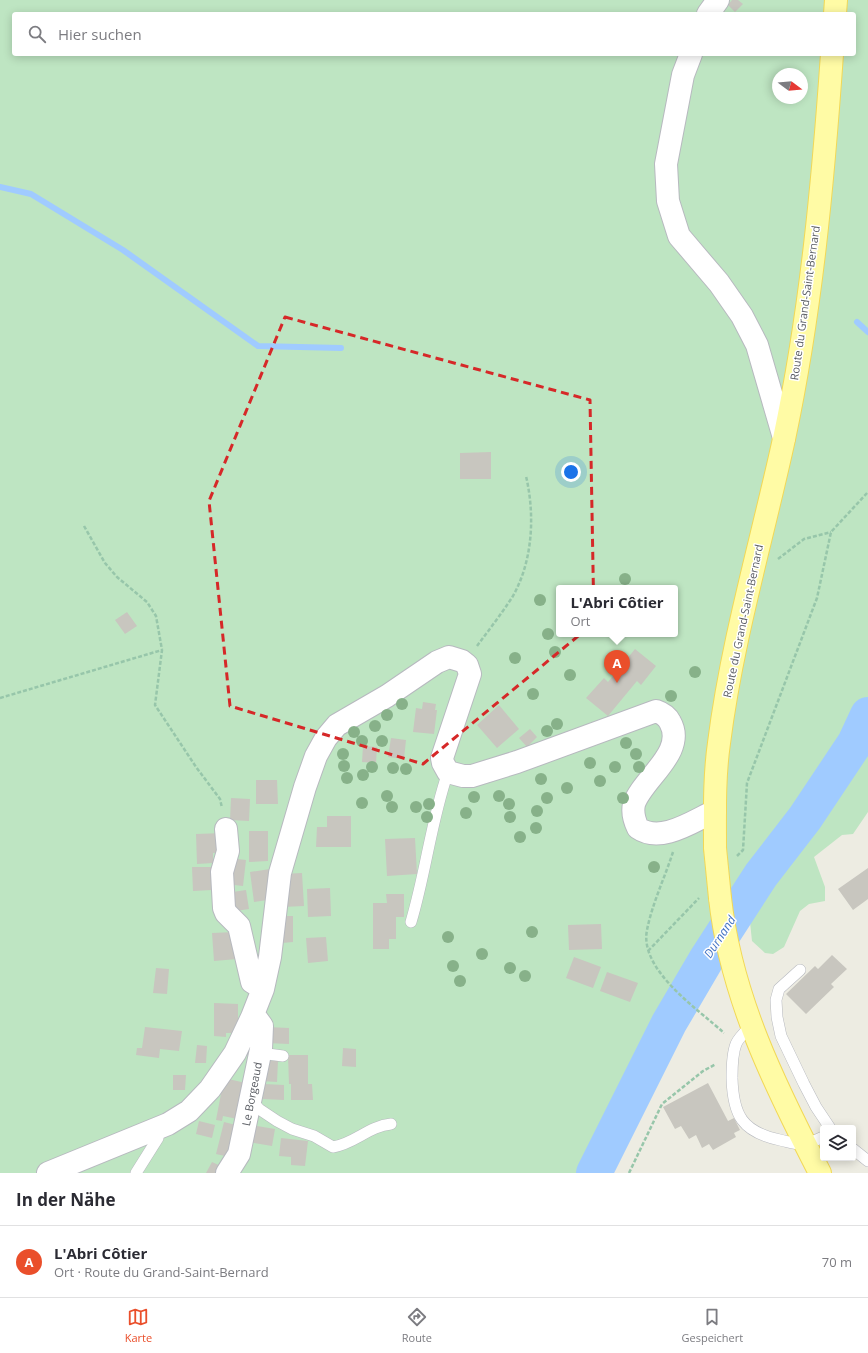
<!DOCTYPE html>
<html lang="de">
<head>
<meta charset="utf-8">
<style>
  :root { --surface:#fff; --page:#f7f7f7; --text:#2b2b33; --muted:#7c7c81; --line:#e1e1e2; --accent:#ea4f2b }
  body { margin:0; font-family:"Open Sans",sans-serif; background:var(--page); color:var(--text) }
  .controls { position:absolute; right:12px; bottom:12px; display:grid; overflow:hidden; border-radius:4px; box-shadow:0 2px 10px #0003 }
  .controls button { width:36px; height:36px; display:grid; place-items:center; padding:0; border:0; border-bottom:1px solid var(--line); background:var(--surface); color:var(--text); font:20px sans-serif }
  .compass { position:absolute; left:772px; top:68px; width:36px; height:36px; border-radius:50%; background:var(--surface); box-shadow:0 2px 10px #0003; rotate:106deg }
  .you { position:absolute; left:571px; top:472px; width:14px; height:14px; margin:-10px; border:3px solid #fff; border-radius:50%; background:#1a73e8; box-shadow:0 0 0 6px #1a73e833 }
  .badge { display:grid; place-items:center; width:26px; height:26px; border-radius:50%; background:var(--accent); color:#fff; font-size:13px; font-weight:700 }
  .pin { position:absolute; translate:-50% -33px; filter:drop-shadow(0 1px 2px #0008) }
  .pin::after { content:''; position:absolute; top:21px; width:14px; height:12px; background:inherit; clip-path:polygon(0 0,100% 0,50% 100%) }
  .popup { position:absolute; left:556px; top:585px; width:122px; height:52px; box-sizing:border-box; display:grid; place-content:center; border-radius:4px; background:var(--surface); filter:drop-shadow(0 1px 3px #0005); font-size:13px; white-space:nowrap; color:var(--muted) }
  .popup b { font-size:15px; color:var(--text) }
  .popup::after { content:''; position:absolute; left:50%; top:100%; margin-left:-8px; border:8px solid transparent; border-top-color:var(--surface) }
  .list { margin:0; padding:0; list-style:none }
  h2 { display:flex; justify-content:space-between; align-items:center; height:52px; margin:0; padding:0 16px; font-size:17px }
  h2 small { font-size:13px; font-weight:400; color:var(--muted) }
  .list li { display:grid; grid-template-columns:26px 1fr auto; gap:12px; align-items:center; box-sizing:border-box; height:72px; padding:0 16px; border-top:1px solid var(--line) }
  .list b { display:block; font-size:15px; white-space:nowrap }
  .list p { margin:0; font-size:13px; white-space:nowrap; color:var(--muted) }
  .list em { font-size:13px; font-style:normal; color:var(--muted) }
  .icon { flex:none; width:22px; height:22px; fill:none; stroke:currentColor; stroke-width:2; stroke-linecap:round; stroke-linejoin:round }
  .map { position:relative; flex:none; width:868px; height:1173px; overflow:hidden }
  .search { position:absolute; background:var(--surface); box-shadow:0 2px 10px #0003; left:12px; right:12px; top:12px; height:44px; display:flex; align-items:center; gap:10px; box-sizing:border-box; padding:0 14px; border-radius:4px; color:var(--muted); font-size:15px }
  .sheet { height:124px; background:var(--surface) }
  nav { display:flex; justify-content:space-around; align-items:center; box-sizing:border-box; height:56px; border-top:1px solid var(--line); background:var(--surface); font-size:11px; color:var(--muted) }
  nav a { display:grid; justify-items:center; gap:2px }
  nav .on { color:var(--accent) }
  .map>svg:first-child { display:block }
  .green { fill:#bee5c2; fill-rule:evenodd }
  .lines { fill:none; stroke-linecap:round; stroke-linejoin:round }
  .stream { stroke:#a0cbff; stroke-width:6 }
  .river { stroke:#a0cbff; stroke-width:36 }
  .building { fill:#c8c6bf }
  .service-casing { stroke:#b7b9bf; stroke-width:12 }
  .minor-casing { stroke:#b7b9bf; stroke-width:24 }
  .primary-casing { stroke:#f2d856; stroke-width:24 }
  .path { stroke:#97c6aa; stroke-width:2.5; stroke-dasharray:4 2; stroke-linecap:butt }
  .service { stroke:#fff; stroke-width:11 }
  .minor { stroke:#fff; stroke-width:22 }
  .primary { stroke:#fffba5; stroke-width:22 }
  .primary-bridge-casing { stroke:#f2d856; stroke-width:24; stroke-linecap:butt }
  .primary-bridge { stroke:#fffba5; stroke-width:22 }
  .tree { fill:#87b189 }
  .marked { fill:none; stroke:#d62828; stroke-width:3; stroke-dasharray:8 5; stroke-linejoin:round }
  .labels { text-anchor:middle; stroke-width:3; stroke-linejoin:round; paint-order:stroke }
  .street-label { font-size:11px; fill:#5a5d63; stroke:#fff }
  .water-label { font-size:12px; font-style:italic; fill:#4272c3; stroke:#fff }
</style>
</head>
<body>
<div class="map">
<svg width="868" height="1173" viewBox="0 0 868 1173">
  <rect width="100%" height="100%" fill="#edece2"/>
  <!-- green -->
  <path class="green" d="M0,0h868v709l-58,115 -71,71 -39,68 1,5 -5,8h-4l-51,88 -23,71 -21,38h-597zM14,14h840v40h-840zM778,74h24v24h-24zM559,588h116v46h-116z
    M868,740v72l-15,22 -11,1 -28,22 11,30v14l-16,3 -9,7 -16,36 -11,7 -8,-1 -13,-12 -2,-19 3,-16 14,-25 37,-37 15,-19 16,-24 8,-19z"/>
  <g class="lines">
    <!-- stream -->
    <path class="stream" d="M0,187l31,7 92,56 135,96 83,2
      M857,322l11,10"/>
    <!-- river -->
    <path class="river" d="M594,1173l75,-150 37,-63 55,-85 44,-57 50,-75 13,-28"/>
  </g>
  <!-- building -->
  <path class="building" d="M732,0h6l5,4 -8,8 -7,-7z
    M491,452v27h-31v-26z
    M127,612l10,14 -12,8 -10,-14z
    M635,649l21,17 -15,19 -4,-4 -29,35 -22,-18 18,-20 4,4z
    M423,702l13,2 -1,6h2l-3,24 -21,-2 3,-24 6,1z
    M499,705l20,24 -22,19 -20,-23z
    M530,729l7,8 -10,10 -8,-9z
    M391,738l15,2 -2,19 -16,-2z
    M363,746l14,1 -1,16 -14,-1z
    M256,780h21l1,24h-22z
    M231,798l19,1 -1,22 -19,-1z
    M327,816h24v31h-35l1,-20h10z
    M249,831h19v30l-19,1z
    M223,833v19l-10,1v10l-16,1 -1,-30z
    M415,838l2,36 -30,2 -2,-37z
    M229,858l17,2 -3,26 -17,-2z
    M192,867h19l1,23 -19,1z
    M868,868v31l-15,11 -15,-21z
    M270,869l4,30 -20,3 -4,-30z
    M302,873l2,33 -21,1 -2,-33z
    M330,888l1,28 -23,1 -1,-28z
    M246,890l3,19 -20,3 -3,-19z
    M386,894h18v23h-8v22h-7v10h-16v-46h14z
    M282,916h11v26l-11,1z
    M601,924l1,25 -33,1 -1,-25z
    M235,932l2,27 -23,2 -2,-28z
    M326,937l2,24 -20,2 -2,-25z
    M832,955l15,14 -16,15 3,3 -28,27 -20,-20 29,-28 3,3z
    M574,957l27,10 -8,21 -27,-10z
    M156,968l13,1 -2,25 -14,-1z
    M607,972l31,11 -8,19 -30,-11z
    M214,1003l24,1v29h-12v4l-12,-1z
    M145,1027l37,4 -3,20 -19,-2 -1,9 -23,-3 1,-7h5z
    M267,1027l22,1v16l-23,-1z
    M197,1045l10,1 -1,17h-11z
    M343,1048l13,1v18l-14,-1z
    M288,1055h20v29h4l1,16h-22v-16h-2z
    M262,1060l16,1 -1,21 -16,-1z
    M173,1075h13l-1,15h-12z
    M224,1078l26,6 -8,36 -19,-4 -1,5 -6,-1z
    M708,1083l20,38 6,-3 6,12 -6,3 2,4 -23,13 -4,-6 -7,4 -6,-13 -7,4 -8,-13 -6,3 -12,-22z
    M264,1084l20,1v15l-21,-1z
    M199,1121l16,4 -3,13 -16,-4z
    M224,1122l16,4 -6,32 -18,-4z
    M251,1125l24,4 -3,17 -24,-4z
    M281,1138l27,3 -3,25 -14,-1v-8l-12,-1z
    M212,1162l11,5 -3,6h-14z"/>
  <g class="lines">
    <defs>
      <path id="service" d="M411,922c15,-50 20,-101 37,-150
        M800,970l-21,19 -3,11 1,17 4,19 23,48 12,23 14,21
        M751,1026c-5,5 -12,11 -15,18 -4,10 -4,23 -4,34 1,37 10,54 48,62 22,5 22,7 43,-3
        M260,1053l23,3
        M251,1100l8,9 18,12 15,8 22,7 19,11c21,-3 36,-21 58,-23
        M853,1149l15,12
        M136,1173l22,-35v-9"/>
      <path id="minor" d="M708,14l10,-14
        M691,54l-8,21 -17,89 2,37 11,35 40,47 23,33 15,29 27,93
        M226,829l2,22 -6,21 2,36 2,5 13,13 13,56 11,7
        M48,1173l120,-49 21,-13 21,-22 25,-36 17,-36 11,-28 7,-32 10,-84 25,-86 11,-31 10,-18 11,-13 50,-29 50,-34 12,-5 13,4 5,4 3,9 -28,84 1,5 5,9 15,4h9l45,-14 139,-51c6,2 11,5 14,11 17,30 -28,57 -36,82 -2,9 0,16 4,24 23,16 55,-7 77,-17
        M227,1173l12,-19 22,-105 1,-23 -8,-11"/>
      <path id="primary" d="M835,14l1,-14
        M715,848c0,-35 -1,-70 4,-105 13,-103 43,-203 65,-304 27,-127 39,-256 48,-385
        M720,898c11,99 55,188 100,275"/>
    </defs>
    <!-- service casing -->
    <use href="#service" class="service-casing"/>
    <!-- minor casing -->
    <use href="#minor" class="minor-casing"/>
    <!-- primary casing -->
    <use href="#primary" class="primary-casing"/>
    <!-- path -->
    <path class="path" d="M84,526l21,37 12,14 30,25 9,14 6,34
      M778,559l26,-20 27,-7
      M477,646c12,-16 25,-33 36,-50 20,-36 22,-81 13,-120
      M0,698l162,-48 -7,55 41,62 24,32 2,9
      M673,852c-8,25 -21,52 -26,78 -8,40 51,79 77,103
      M737,856l6,-6 4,-67 70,-185 14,-66 37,-40
      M648,951l51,-53
      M629,1173l33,-69 41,-33 13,-7"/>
    <!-- service -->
    <use href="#service" class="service"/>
    <!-- minor -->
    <use href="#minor" class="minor"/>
    <!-- primary -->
    <use href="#primary" class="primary"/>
    <defs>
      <path id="primary-bridge" d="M715,848l5,50"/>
    </defs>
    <!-- primary-bridge casing -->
    <use href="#primary-bridge" class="primary-bridge-casing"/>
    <!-- primary-bridge -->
    <use href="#primary-bridge" class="primary-bridge"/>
  </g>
  <!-- trees -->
  <g class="tree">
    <circle cx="625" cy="579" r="6"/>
    <circle cx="540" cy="600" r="6"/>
    <circle cx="548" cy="634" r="6"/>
    <circle cx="555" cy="652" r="6"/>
    <circle cx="515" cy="658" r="6"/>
    <circle cx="695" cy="672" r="6"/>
    <circle cx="570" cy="675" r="6"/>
    <circle cx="533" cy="694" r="6"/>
    <circle cx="671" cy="696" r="6"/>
    <circle cx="402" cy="704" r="6"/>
    <circle cx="387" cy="715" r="6"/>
    <circle cx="557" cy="724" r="6"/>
    <circle cx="375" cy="726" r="6"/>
    <circle cx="547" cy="731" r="6"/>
    <circle cx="354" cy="732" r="6"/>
    <circle cx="362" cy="741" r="6"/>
    <circle cx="382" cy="741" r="6"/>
    <circle cx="626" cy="743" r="6"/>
    <circle cx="343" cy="754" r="6"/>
    <circle cx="636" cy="754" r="6"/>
    <circle cx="590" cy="763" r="6"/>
    <circle cx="344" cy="766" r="6"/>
    <circle cx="372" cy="767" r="6"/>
    <circle cx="615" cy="767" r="6"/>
    <circle cx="639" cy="767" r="6"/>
    <circle cx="393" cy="768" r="6"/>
    <circle cx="406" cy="769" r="6"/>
    <circle cx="363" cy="775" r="6"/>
    <circle cx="347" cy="778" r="6"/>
    <circle cx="541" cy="779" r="6"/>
    <circle cx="600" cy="781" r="6"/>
    <circle cx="567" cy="788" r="6"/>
    <circle cx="387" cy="796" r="6"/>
    <circle cx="499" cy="796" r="6"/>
    <circle cx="474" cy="797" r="6"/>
    <circle cx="547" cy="798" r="6"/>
    <circle cx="623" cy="798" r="6"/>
    <circle cx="362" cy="803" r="6"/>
    <circle cx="429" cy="804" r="6"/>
    <circle cx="509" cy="804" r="6"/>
    <circle cx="392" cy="807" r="6"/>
    <circle cx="416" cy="807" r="6"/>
    <circle cx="537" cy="811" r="6"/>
    <circle cx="466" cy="813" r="6"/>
    <circle cx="427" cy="817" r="6"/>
    <circle cx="510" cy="817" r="6"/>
    <circle cx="536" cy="828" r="6"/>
    <circle cx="520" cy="837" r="6"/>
    <circle cx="654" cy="867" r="6"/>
    <circle cx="532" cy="932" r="6"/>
    <circle cx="448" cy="937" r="6"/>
    <circle cx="482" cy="954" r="6"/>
    <circle cx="453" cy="966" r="6"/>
    <circle cx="510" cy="968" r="6"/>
    <circle cx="525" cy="976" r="6"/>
    <circle cx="460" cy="981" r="6"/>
  </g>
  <!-- marked area -->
  <path class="marked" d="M285,317l305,83 4,223 -171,141 -193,-58 -21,-205z"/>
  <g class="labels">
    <!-- street labels -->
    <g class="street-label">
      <text transform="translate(805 303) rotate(-82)" y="4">Route du Grand-Saint-Bernard</text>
      <text transform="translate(743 621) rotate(-78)" y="4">Route du Grand-Saint-Bernard</text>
      <text transform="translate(252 1094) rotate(-79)" y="4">Le Borgeaud</text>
    </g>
    <!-- water labels -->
    <g class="water-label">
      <text transform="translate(720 937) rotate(-57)" y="4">Durnand</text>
    </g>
  </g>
</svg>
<div class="controls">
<button><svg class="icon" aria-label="layers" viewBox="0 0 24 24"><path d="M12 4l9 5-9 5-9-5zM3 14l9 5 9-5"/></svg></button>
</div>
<svg class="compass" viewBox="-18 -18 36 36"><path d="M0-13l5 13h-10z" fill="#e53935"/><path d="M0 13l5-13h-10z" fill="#7c7c81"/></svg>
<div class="you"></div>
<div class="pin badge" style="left:617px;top:683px">A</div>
<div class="popup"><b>L'Abri Côtier</b>Ort</div>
<div class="search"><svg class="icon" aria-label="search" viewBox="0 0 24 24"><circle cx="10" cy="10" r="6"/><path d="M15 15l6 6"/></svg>Hier suchen</div>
</div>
<section class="sheet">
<h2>In der Nähe<small></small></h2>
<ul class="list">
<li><span class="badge">A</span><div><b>L'Abri Côtier</b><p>Ort · Route du Grand-Saint-Bernard</p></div><em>70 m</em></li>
</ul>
</section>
<nav>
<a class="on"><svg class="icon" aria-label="map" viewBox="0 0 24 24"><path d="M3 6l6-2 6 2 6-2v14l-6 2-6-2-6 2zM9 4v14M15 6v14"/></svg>Karte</a>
<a><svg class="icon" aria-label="directions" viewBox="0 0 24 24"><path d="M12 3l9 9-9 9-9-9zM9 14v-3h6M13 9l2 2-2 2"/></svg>Route</a>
<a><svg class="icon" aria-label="saved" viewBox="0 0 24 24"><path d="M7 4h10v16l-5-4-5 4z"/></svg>Gespeichert</a>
</nav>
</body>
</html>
